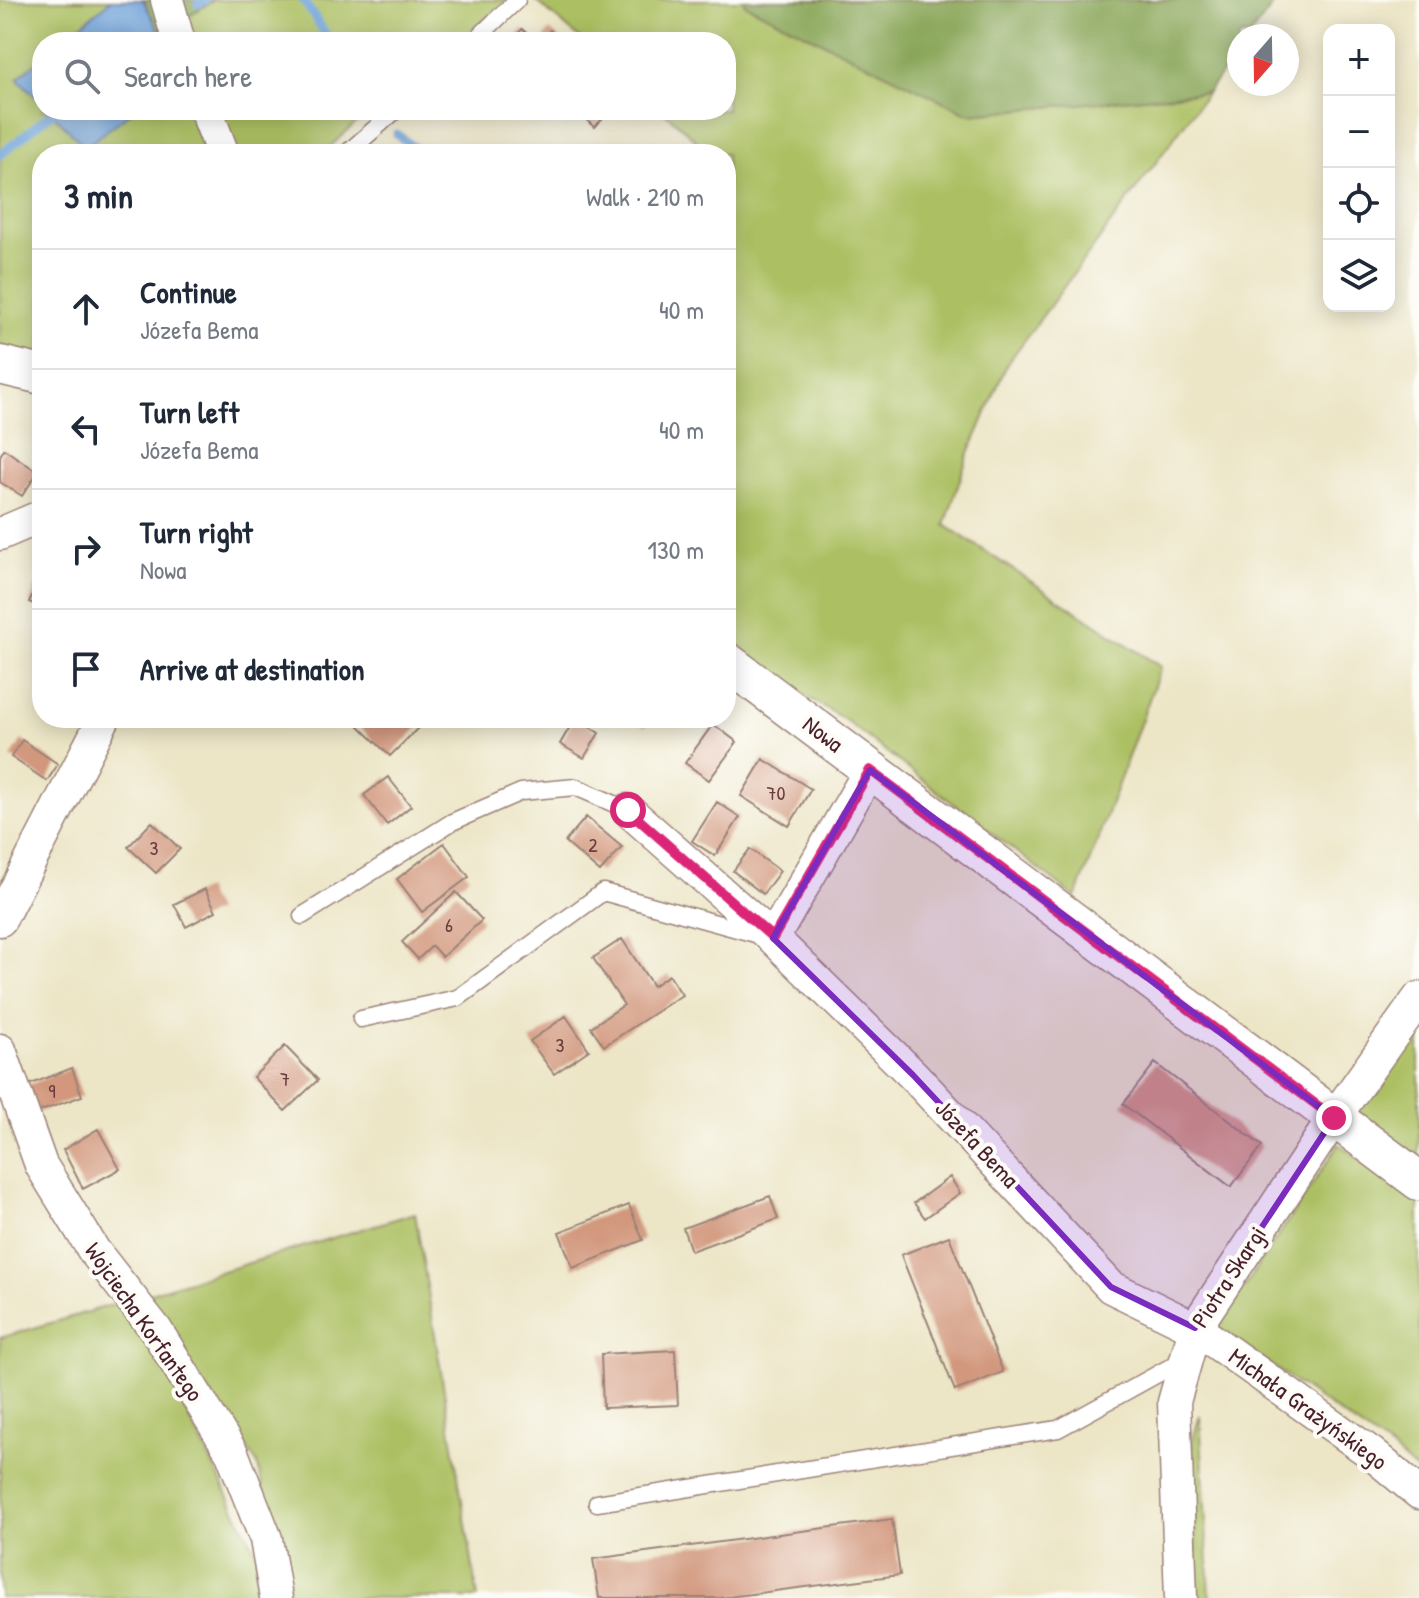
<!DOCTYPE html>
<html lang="en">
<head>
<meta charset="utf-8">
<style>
  :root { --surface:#fff; --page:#f2f2f3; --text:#1f2937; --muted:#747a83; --line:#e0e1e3 }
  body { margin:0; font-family:"Patrick Hand",sans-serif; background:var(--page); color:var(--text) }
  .controls { position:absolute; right:24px; top:24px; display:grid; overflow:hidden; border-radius:16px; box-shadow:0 4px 20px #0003 }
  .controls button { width:72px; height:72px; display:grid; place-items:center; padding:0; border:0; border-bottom:2px solid var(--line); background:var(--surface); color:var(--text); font:40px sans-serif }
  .compass { position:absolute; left:1227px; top:24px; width:72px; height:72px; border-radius:50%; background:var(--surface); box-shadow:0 4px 20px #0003; rotate:200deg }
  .stop { position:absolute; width:24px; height:24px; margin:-18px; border:6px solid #db2777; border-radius:50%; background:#fff }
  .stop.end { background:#db2777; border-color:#fff; box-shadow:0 2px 8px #0008 }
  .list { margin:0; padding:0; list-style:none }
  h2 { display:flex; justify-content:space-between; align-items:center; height:104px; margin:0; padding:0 32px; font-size:34px }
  h2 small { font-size:26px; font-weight:400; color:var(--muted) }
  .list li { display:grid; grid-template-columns:52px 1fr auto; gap:24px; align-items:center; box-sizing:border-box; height:120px; padding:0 32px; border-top:2px solid var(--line) }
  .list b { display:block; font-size:30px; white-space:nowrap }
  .list p { margin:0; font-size:26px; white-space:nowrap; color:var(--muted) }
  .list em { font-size:26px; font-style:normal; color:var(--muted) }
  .icon { flex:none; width:44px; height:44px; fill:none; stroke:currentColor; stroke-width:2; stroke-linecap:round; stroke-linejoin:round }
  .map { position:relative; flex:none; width:1419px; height:1598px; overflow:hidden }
  .search { position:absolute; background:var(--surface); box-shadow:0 4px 20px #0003; left:32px; top:32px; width:704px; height:88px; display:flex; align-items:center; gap:20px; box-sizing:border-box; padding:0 28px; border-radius:32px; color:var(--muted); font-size:30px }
  .panel { position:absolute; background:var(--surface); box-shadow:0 4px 20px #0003; left:32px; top:144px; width:704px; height:584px; border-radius:32px }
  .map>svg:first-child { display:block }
  .green { fill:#acbf62; stroke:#7b6f46; stroke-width:2 }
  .forest { fill:#89a658; stroke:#6a6242; stroke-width:2 }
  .water { fill:#6da1d9; stroke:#5c6082; stroke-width:2 }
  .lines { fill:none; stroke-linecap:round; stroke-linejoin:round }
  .stream { stroke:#6da1d9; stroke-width:9 }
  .building { fill:#d2977d }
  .service-casing { stroke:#9b8278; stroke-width:19 }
  .minor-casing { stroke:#9b8278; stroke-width:35 }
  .tertiary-casing { stroke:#9b8278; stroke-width:41 }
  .service { stroke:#fff; stroke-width:16 }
  .minor { stroke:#fff; stroke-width:32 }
  .tertiary { stroke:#fff; stroke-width:38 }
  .route { stroke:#db2777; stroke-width:10 }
  .marked { fill:#7b2cbf; fill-opacity:0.2; stroke:#7b2cbf; stroke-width:6; stroke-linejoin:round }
  .labels { text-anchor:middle; stroke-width:8; stroke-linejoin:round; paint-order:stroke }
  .number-label { font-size:20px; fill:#6c3d40 }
  .street-label { font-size:24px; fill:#4a1f2b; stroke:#fdfcf7 }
</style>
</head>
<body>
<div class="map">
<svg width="1419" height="1598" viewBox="0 0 1419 1598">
  <rect width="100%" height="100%" fill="#fdfcf7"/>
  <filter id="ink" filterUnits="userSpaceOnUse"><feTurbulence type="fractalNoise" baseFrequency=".0125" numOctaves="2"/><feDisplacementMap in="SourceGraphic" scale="16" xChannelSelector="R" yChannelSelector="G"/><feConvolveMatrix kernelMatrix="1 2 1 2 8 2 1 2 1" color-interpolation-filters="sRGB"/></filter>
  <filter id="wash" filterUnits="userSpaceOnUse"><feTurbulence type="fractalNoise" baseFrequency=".006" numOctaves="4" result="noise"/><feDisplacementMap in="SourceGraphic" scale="32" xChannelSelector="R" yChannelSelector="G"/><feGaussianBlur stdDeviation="1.8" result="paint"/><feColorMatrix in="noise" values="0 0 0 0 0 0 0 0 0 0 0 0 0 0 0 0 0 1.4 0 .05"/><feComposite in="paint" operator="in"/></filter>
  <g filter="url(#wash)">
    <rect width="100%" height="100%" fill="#ece5c6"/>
    <!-- green -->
    <path class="green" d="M0,0h144l16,42h-118v68h146l18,44h-164v202l-42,-10z
      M214,0h294l-51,42h-263l-9,-24z
      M535,0h209v4l225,110 239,-22 -201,272 -39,91 -23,70 216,142 -85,231 -231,-178 -119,-73v-493h-42l12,-14 -34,-30h64v-68h-142z
      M218,110h152l-48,44h-89z
      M1419,1017v143l-69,-52z
      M1339,1144l80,59v270l-25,-22 -177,-123z
      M415,1213l63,385h-188l-33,-135 -114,-168z
      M115,1304l45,55 97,195 -2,44h-255v-260z
      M1200,1415l10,183h-13l-5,-156z"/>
    <!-- forest -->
    <path class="forest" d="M144,0h70l-57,35z
      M744,0h533l-27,36h-11v14l-31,42 -239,22 -225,-110z"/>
    <!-- water -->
    <path class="water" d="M111,0h32l22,42h-104z
      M42,58v45l-25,-25z
      M49,110h85l-49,37z"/>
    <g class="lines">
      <!-- stream -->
      <path class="stream" d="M303,0l28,42
        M198,4l7,-4
        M397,134l25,20
        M0,155l52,-42"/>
    </g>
    <g id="blocks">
      <!-- building -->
      <path class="building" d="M522,29l15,13h-25z
        M550,30l14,12h-23z
        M575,110h35l-15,17z
        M4,449l34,23 -16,24 -22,-14v-26z
        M42,573v35l-13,-6z
        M367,718h43l9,9 -29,29 -31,-30z
        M575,718l24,15 -15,25 -24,-14z
        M629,718h21l-5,9z
        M713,724l24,18 -28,38 -24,-17z
        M22,740l36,24 -11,17 -36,-24z
        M763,759l48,30 -22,37 -48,-30z
        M388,777l23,29 -24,19 -23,-30z
        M717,802l23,15 -25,39 -23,-15z
        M586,817l36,30 -22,25 -35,-30z
        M152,822l28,27 -24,24 -28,-26z
        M444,843l25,34 -47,35 -25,-33z
        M750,849l30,22 -17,23 -30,-23z
        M205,889l11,22 -30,16 -12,-23z
        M456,892l26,28 -40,37 -10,-11 -14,13 -16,-17z
        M622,939l31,47 16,-11 13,20 -78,51 -13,-19 33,-22 -31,-47z
        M566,1016l23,34 -35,24 -24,-33z
        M285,1046l33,34 -33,31 -32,-34z
        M1155,1063l107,83 -31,41 -108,-83z
        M72,1068l10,28 -49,18 -10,-27z
        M98,1129l22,40 -37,20 -20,-39z
        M950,1177l10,16 -35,25 -11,-15z
        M770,1196l8,23 -87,32 -8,-23z
        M629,1205l14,35 -70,28 -14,-36z
        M949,1236l54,136 -48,19 -54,-136z
        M675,1350l3,55 -75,3 -2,-54z
        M892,1519l8,56 -180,23h-121l-6,-39z"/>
    </g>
  </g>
  <g filter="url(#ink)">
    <use href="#blocks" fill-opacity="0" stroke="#9b8278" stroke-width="2"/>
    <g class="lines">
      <defs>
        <path id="service" d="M473,42l44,-42
          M346,154l50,-44
          M302,916l150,-94 69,-30 55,-5 52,23
          M361,1019l97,-21 145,-106 156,43
          M597,1503l461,-74 125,-69"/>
        <path id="minor" d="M167,0l12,42
          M206,110l17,44
          M0,534l42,-18
          M628,810l145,128 140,137 198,212 84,41 176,125 48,40
          M0,920l104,-202
          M773,938l97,-168
          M0,1050l41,115 53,86 62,79 76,123 34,86 10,59
          M1181,1598l-7,-196 21,-74 139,-210 85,-120"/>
        <path id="tertiary" d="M0,365l42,10
          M726,661l693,520"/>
      </defs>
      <!-- service casing -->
      <use href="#service" class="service-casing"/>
      <!-- minor casing -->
      <use href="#minor" class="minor-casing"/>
      <!-- tertiary casing -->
      <use href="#tertiary" class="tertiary-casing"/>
      <!-- service -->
      <use href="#service" class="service"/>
      <!-- minor -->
      <use href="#minor" class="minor"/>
      <!-- tertiary -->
      <use href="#tertiary" class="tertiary"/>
    </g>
  </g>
  <g class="lines" filter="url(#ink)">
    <!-- route -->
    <path class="route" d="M628,810l145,128 97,-168 464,348"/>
  </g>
  <!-- marked area -->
  <path class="marked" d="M870,770l464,348 -139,210 -84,-41 -198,-212 -140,-137z"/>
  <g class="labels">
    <!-- number labels -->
    <g class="number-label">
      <text x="776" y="800">70</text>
      <text x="593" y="852">2</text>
      <text x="154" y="855">3</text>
      <text x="449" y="932">6</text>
      <text x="560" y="1052">3</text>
      <text x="285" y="1086">7</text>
      <text x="52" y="1098">9</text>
    </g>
    <!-- street labels -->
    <g class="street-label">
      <text transform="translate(823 734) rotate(37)" y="8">Nowa</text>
      <text transform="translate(977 1144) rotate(47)" y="8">Józefa Bema</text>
      <text transform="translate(1229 1277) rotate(-57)" y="8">Piotra Skargi</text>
      <text transform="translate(144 1322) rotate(55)" y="8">Wojciecha Korfantego</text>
      <text transform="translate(1308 1409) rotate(36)" y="8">Michała Grażyńskiego</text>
    </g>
  </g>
</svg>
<div class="controls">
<button>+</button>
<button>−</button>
<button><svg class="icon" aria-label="locate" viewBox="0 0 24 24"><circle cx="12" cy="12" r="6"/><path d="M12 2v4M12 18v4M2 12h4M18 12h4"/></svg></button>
<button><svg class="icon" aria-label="layers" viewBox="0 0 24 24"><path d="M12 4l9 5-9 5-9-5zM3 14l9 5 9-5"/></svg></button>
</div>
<svg class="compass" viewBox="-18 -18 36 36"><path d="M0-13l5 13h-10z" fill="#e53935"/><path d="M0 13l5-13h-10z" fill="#747a83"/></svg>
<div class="stop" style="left:628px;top:810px"></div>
<div class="stop end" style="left:1334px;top:1118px"></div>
<div class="search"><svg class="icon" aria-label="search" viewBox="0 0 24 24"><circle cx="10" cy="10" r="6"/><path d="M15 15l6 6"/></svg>Search here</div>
<section class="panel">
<h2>3 min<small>Walk · 210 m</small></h2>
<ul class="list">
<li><svg class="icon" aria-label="ahead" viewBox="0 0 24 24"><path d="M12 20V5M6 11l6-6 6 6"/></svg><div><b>Continue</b><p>Józefa Bema</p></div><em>40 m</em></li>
<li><svg class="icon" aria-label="left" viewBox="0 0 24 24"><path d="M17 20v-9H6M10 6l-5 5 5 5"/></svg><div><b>Turn left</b><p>Józefa Bema</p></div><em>40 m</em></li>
<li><svg class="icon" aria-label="right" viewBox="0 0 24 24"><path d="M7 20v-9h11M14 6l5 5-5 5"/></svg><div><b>Turn right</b><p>Nowa</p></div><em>130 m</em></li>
<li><svg class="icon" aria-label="arrive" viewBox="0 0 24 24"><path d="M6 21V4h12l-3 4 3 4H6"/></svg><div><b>Arrive at destination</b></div></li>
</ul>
</section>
</div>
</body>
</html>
